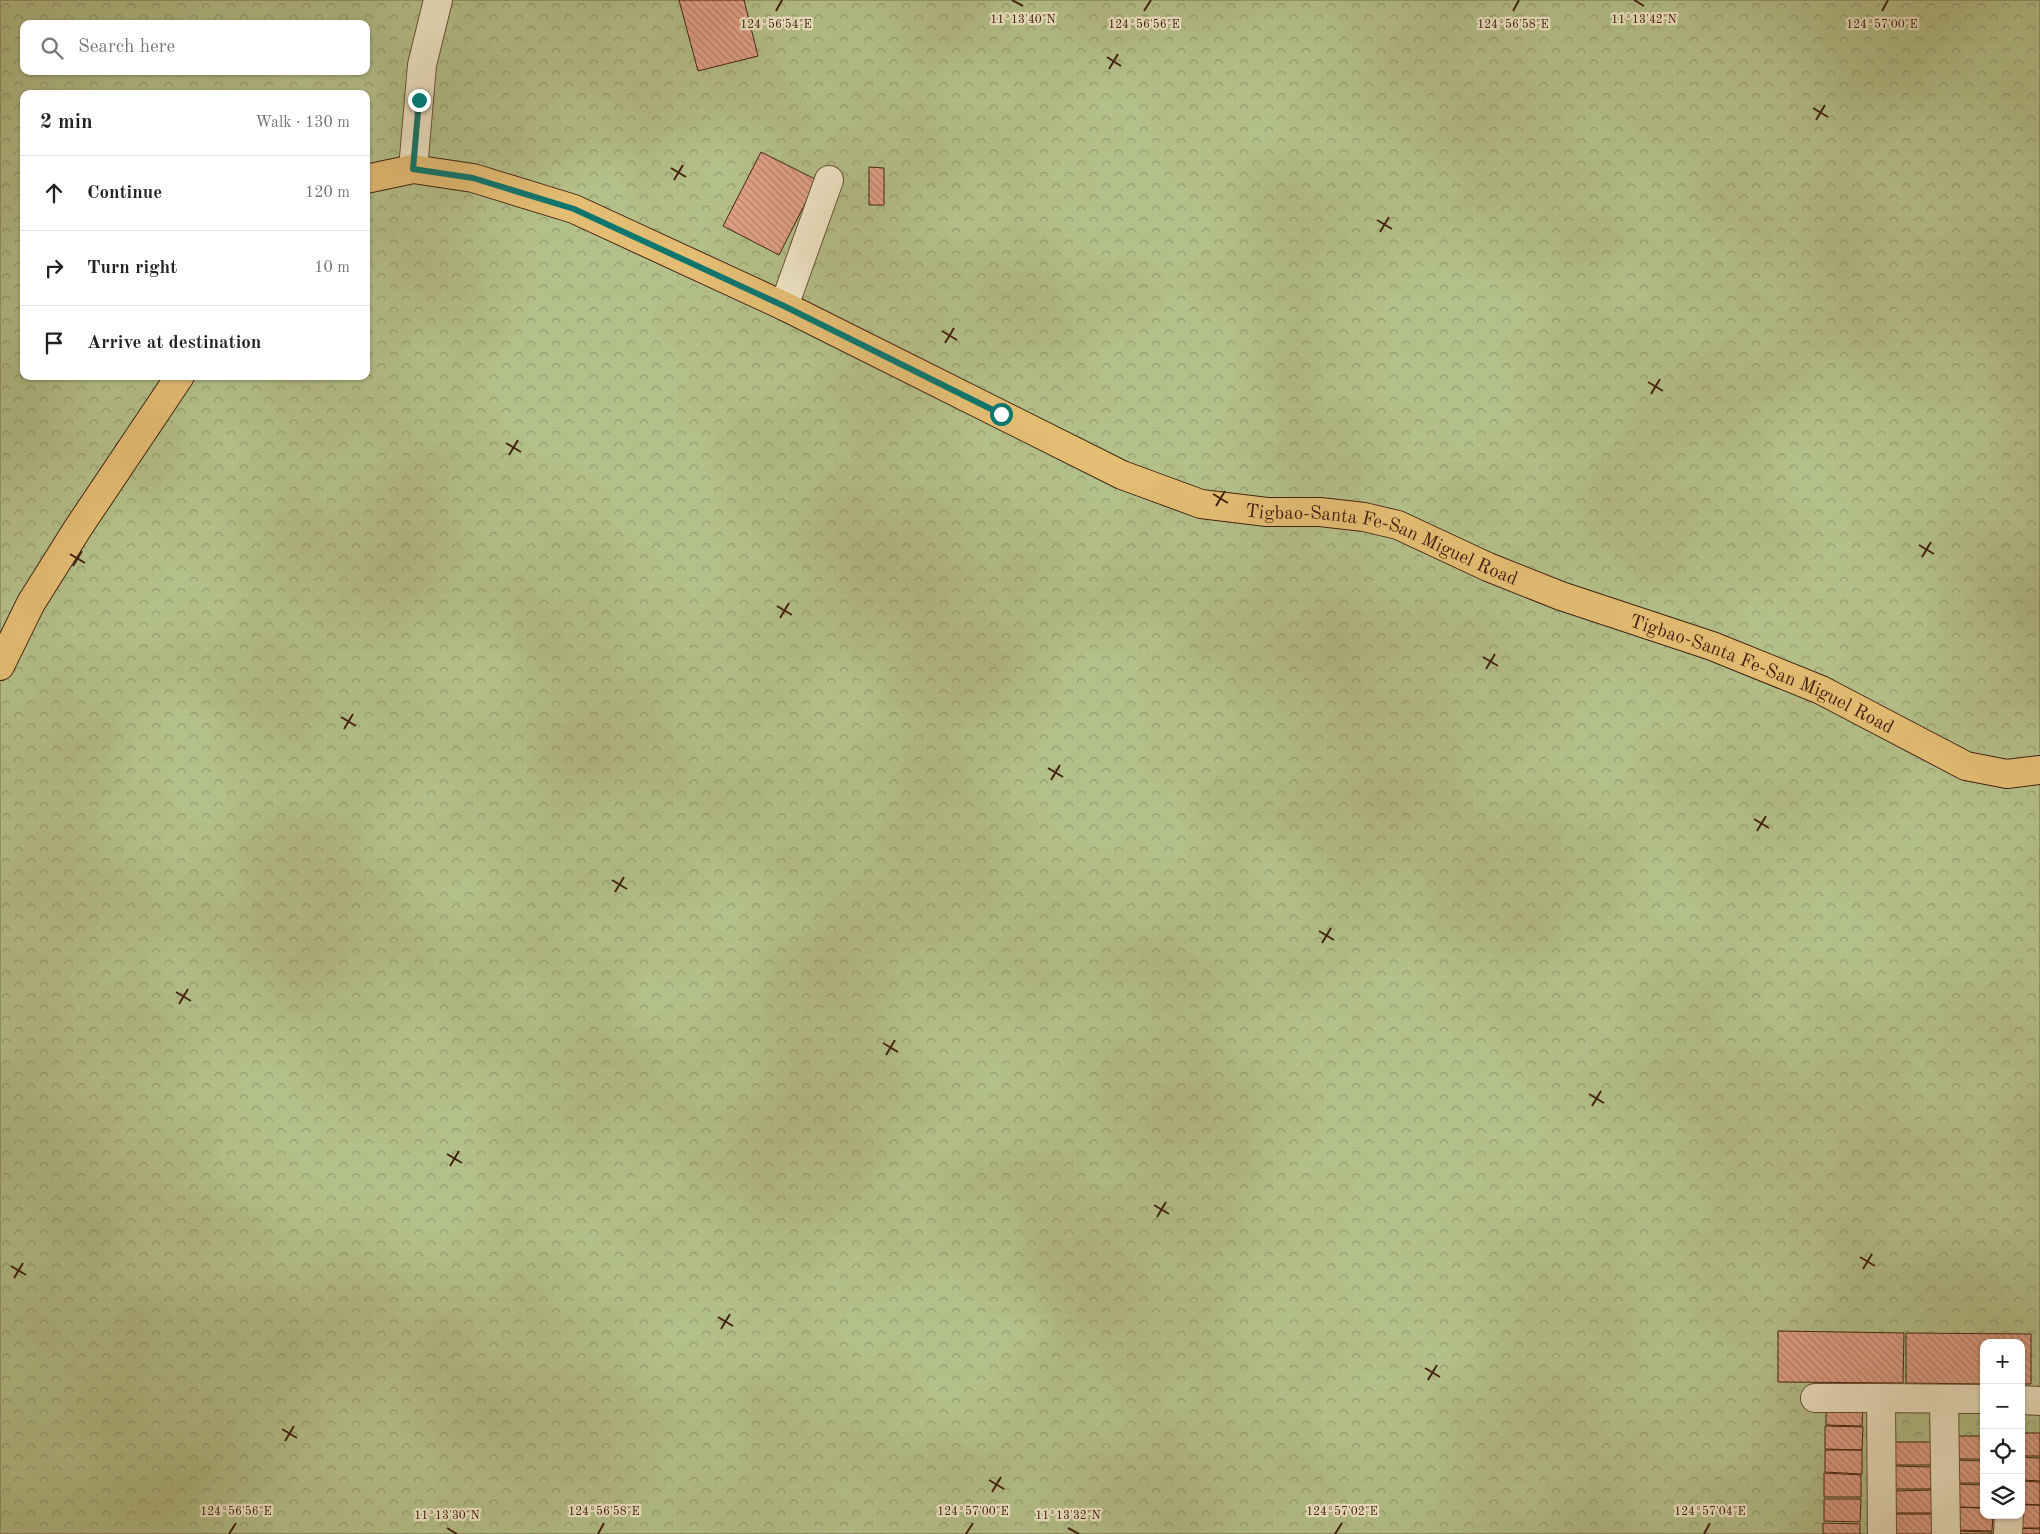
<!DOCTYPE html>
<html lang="en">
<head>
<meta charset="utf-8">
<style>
  :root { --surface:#fff; --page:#f2f2f2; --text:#222; --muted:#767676; --line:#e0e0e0 }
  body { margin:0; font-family:"Old Standard TT",serif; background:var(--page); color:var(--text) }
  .controls { position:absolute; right:15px; bottom:15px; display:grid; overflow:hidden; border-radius:10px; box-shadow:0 1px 4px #0004 }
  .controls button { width:45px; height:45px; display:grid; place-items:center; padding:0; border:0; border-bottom:1px solid var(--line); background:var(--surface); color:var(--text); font:25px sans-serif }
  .stop { position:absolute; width:15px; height:15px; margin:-11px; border:4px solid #0f766e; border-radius:50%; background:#fff }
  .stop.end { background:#0f766e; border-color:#fff; box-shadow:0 1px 5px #0008 }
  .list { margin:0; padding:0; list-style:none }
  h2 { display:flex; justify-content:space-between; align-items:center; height:65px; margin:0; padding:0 20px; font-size:21px }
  h2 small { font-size:16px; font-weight:400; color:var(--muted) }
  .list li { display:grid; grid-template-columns:32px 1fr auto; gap:15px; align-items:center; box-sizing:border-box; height:75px; padding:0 20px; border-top:1px solid var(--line) }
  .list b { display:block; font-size:19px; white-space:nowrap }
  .list em { font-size:16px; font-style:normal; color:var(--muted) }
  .icon { flex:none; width:28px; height:28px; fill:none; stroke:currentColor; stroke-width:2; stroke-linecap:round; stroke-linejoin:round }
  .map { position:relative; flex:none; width:2040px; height:1534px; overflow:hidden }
  .search { position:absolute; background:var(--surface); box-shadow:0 1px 4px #0004; left:20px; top:20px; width:350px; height:55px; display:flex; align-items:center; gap:12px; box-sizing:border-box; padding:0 18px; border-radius:10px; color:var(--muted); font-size:19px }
  .panel { position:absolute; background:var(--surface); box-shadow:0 1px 4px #0004; left:20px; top:90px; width:350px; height:290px; border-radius:10px }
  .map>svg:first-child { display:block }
  .forest { fill:url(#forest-crowns); stroke:#7a714c; fill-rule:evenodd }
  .building { fill:url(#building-back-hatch); stroke:#41220f }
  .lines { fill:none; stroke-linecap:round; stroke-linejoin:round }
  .minor-casing { stroke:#6b5036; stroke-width:30 }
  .major-casing { stroke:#41220f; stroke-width:30 }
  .minor { stroke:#f0e7c7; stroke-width:28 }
  .major { stroke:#e4bd74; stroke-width:28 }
  .route { stroke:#0f766e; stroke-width:6 }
  .ticks { fill:none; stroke:#41220f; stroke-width:2 }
  .labels { text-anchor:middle; stroke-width:4.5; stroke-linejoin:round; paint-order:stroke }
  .street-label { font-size:19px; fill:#41220f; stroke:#f0e7c7 }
  .ticks-label { font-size:12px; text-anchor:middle; fill:#41220f; stroke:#f0e7c7; stroke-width:4.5; stroke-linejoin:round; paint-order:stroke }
</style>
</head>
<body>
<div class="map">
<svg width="2040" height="1534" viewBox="0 0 2040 1534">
  <defs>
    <pattern id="forest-crowns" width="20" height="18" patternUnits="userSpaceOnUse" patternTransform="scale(1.25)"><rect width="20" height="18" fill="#b4c089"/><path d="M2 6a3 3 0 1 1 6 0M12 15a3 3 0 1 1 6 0" fill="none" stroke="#949c6e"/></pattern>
    <pattern id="building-back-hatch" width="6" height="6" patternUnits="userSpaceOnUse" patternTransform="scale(1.25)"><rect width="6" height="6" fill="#e1a188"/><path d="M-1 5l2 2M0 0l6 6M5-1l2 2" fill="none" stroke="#b8836e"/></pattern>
  </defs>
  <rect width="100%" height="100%" fill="#e8daa9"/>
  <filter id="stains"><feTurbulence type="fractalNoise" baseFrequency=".004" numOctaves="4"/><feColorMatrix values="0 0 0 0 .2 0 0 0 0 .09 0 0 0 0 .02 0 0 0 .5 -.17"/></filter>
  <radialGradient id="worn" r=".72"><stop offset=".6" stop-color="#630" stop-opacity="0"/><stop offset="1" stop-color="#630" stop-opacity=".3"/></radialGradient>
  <!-- forest -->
  <path class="forest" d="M0,0h2040v1534h-2040zM24,24h342v47h-342zM24,94h342v282h-342zM1984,1343h37v172h-37z"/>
  <!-- building -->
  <path class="building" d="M679,0h65l14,56 -60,15z
    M761,152l56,28 -38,75 -56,-29z
    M869,167l15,1v37h-15z
    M1778,1331l126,2 -1,50 -125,-1z
    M1906,1333l125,1v50h-10v-41h-37v41l-78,-1z
    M1826,1402l37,1 -1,23 -36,-1z
    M1825,1426l38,1 -1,23 -37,-1z
    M2021,1433h19v23h-19z
    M1957,1436h27v23h-27z
    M1894,1442h37l1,23h-38z
    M1825,1450h37v24l-37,-2z
    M2021,1457l19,1v23l-19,-1z
    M1957,1460l27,1v22h-28z
    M1894,1466l37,1 1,22h-38z
    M1824,1473l37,2v22h-37z
    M2021,1481l19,1v23l-19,-1z
    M1956,1484l28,1v23l-28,-1z
    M1932,1490v23h-37l-1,-22z
    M1824,1499h37l-1,23 -36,-1z
    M2021,1505h19v23h-24l5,-13z
    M1955,1507l29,1v7h9l-1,16 -37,-1z
    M1895,1514h37v20h-37z
    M1823,1523l37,1v10h-37z
    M2016,1528l24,1v5h-24z
    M1956,1531l36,1v2h-37z"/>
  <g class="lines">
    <defs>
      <path id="minor" d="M413,169l9,-104 16,-65
        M784,306l45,-126
        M1815,1398h66
        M1944,1400l2,134
        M2021,1400l19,1
        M1882,1534l-1,-136 103,1
        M2008,1534l1,-19"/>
      <g id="major">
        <path id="s1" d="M366,179l47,-10 60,9 101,31 210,97 338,169 79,29 66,8h53l44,5 34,8 90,42 73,29 151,50 109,44 145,76 41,8 33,-4"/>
        <path d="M0,666l31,-63 47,-75 102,-152"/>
      </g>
    </defs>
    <!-- minor casing -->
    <use href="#minor" class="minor-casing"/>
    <!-- major casing -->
    <use href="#major" class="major-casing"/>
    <!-- minor -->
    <use href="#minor" class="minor"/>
    <!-- major -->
    <use href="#major" class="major"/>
  </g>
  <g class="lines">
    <!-- route -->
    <path class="route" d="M419,100l-6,69 60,9 101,31 210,97 217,108"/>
  </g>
  <!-- ticks -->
  <path class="ticks" d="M1012,0l11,6M1634,0l10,6M776,11l6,-11M1144,11l7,-11M1513,11l6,-11M1882,11l6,-11M1107,57l14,9M1109,69l9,-15M1813,108l15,9M1816,120l9,-15M671,168l15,9M674,180l9,-15M1377,220l15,9M1380,232l9,-15M942,331l15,9M945,343l9,-15M1648,382l15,9M1651,394l9,-15M506,443l15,9M509,455l9,-15M1213,494l15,9M1216,506l9,-15M1919,545l15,9M70,554l15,9M1922,557l9,-15M73,566l9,-15M777,606l15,9M780,618l9,-15M1483,657l15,9M1486,669l9,-15M341,717l15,9M344,729l9,-15M1048,768l15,9M1051,780l9,-15M1754,819l15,9M1757,831l9,-15M612,880l15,9M615,892l9,-15M1319,931l15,9M1322,943l9,-15M176,992l15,9M179,1004l9,-15M883,1043l15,9M886,1055l9,-15M1589,1094l15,9M1592,1106l9,-15M447,1154l15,9M450,1166l9,-15M1154,1205l15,9M1157,1217l9,-15M1860,1257l15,9M11,1266l15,9M1863,1269l9,-15M14,1278l9,-15M718,1317l15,9M721,1329l9,-15M1425,1368l15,9M1428,1380l9,-15M282,1429l15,9M285,1441l9,-15M989,1480l15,9M992,1492l9,-15M447,1528l10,6M1068,1528l11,6M229,1534l7,-11M598,1534l6,-11M966,1534l7,-11M1335,1534l7,-11M1704,1534l6,-11"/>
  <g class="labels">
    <!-- street labels -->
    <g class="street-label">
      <text dy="7" stroke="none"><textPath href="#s1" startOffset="1095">Tigbao-Santa Fe-San Miguel Road</textPath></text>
      <text dy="7" stroke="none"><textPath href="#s1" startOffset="1500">Tigbao-Santa Fe-San Miguel Road</textPath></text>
    </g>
  </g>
  <g class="ticks-label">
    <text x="1644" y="23">11°13'42"N</text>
    <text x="1023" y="23">11°13'40"N</text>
    <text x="1144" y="28">124°56'56"E</text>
    <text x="1882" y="28">124°57'00"E</text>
    <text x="776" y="28">124°56'54"E</text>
    <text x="1513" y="28">124°56'58"E</text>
    <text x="236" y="1515">124°56'56"E</text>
    <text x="604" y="1515">124°56'58"E</text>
    <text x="973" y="1515">124°57'00"E</text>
    <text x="1342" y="1515">124°57'02"E</text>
    <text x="1710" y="1515">124°57'04"E</text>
    <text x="447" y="1519">11°13'30"N</text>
    <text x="1068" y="1519">11°13'32"N</text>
  </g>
  <rect width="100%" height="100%" filter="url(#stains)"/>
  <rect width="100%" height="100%" fill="url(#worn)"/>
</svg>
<div class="controls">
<button>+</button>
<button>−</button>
<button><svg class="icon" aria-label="locate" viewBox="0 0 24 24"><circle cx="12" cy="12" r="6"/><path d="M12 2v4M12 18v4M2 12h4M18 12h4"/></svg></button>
<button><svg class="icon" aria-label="layers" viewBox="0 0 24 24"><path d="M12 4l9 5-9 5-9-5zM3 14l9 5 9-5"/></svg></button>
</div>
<div class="stop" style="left:1001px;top:414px"></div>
<div class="stop end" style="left:419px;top:100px"></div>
<div class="search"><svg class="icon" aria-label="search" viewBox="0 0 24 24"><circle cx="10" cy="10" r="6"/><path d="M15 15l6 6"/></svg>Search here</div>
<section class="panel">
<h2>2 min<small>Walk · 130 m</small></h2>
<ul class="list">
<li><svg class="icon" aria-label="ahead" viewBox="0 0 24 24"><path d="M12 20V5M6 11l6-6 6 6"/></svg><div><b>Continue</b></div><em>120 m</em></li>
<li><svg class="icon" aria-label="right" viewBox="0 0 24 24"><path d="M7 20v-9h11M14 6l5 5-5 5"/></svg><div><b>Turn right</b></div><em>10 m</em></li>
<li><svg class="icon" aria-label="arrive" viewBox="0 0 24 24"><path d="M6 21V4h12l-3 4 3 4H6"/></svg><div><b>Arrive at destination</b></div></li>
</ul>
</section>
</div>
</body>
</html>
